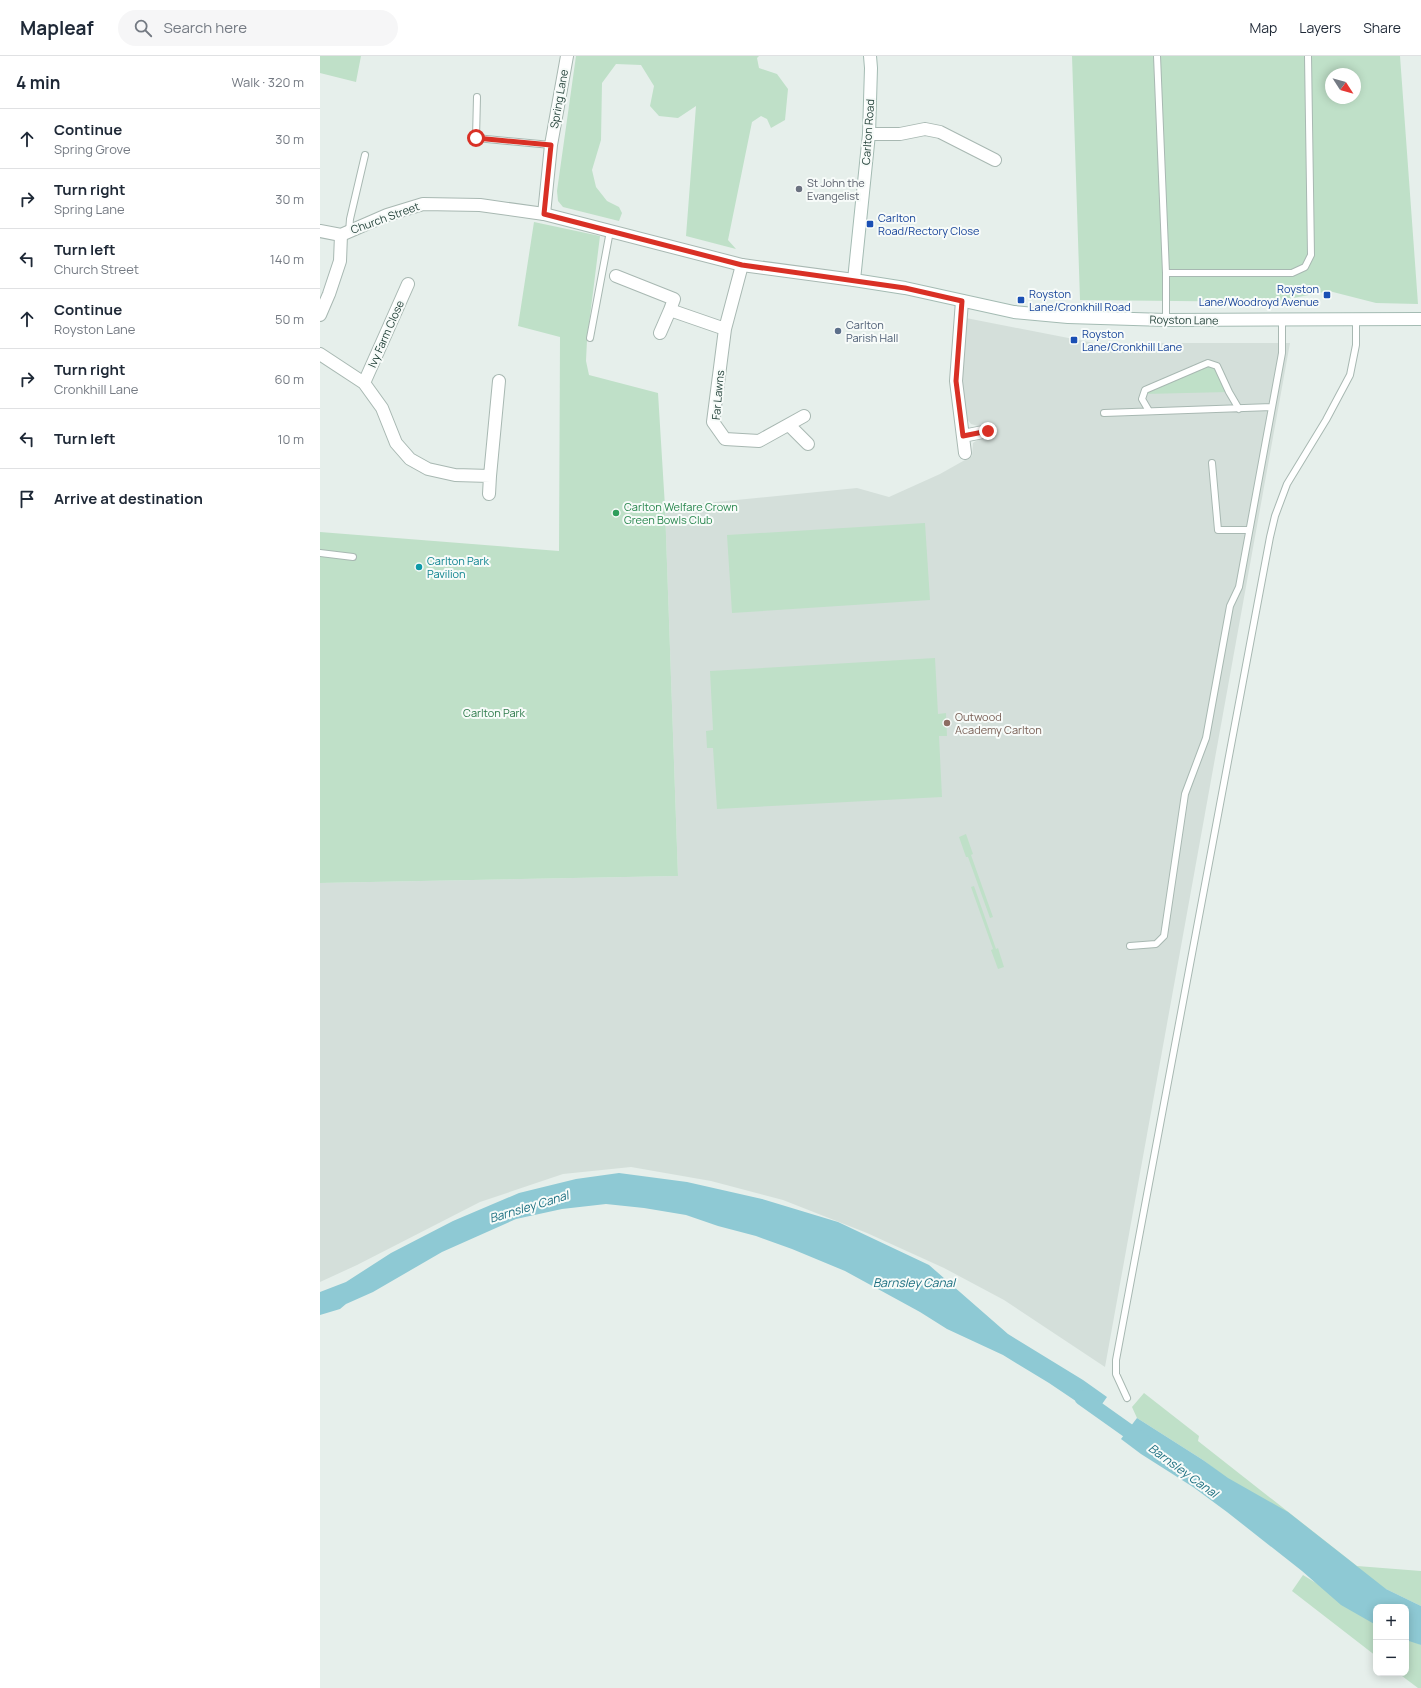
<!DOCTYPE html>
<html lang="en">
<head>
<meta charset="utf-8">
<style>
  :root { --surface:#fff; --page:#f6f6f7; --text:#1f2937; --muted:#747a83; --line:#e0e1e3 }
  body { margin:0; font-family:Manrope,sans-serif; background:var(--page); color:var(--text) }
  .controls { position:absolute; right:12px; bottom:12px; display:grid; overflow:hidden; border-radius:8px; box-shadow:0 2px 10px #0003 }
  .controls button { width:36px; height:36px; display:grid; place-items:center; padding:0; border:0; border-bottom:1px solid var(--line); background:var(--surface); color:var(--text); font:20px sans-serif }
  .compass { position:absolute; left:1005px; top:12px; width:36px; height:36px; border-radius:50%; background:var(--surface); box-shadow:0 2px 10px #0003; rotate:126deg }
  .stop { position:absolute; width:12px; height:12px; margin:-9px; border:3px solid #d93025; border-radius:50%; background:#fff }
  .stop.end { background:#d93025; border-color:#fff; box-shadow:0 1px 4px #0008 }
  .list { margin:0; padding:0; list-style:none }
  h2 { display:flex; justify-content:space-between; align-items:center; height:52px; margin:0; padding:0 16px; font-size:17px }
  h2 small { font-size:13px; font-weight:400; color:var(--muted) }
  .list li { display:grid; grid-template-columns:26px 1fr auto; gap:12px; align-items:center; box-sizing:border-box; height:60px; padding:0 16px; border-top:1px solid var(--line) }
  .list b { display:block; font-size:15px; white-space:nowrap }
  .list p { margin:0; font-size:13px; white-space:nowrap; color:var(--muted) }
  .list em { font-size:13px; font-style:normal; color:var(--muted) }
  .icon { flex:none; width:22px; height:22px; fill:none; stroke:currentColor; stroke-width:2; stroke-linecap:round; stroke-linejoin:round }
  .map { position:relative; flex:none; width:1101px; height:1632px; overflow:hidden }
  header { display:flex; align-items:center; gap:24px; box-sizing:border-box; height:56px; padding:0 20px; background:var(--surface); border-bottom:1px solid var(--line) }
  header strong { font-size:19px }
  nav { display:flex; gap:22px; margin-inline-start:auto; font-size:14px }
  .search { width:280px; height:36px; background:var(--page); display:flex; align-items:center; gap:10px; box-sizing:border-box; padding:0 14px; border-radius:22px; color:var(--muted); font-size:15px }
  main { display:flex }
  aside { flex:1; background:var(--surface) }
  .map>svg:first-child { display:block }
  .built { fill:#d4dfda }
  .green { fill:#bfe0c8; fill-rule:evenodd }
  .water { fill:#8ec9d4 }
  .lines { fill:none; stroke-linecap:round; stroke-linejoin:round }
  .canal { stroke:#8ec9d4; stroke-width:15 }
  .service-casing { stroke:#a8b8b2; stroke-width:8 }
  .minor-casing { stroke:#a8b8b2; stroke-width:14 }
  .tertiary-casing { stroke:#a8b8b2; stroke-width:14 }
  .secondary-casing { stroke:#a4bbb3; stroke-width:14 }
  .service { stroke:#fff; stroke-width:6 }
  .minor { stroke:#fff; stroke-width:12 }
  .tertiary { stroke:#fff; stroke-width:12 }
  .secondary { stroke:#fff; stroke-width:12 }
  .route { stroke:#d93025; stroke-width:5 }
  .worship-dot { fill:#6b7280; stroke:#f7fbf9; stroke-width:1.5 }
  .transit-dot { fill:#1a4fb4; stroke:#f7fbf9; stroke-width:1.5 }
  .service-dot { fill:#5c6f8a; stroke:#f7fbf9; stroke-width:1.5 }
  .leisure-dot { fill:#2e9e5b; stroke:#f7fbf9; stroke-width:1.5 }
  .culture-dot { fill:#0f9aa8; stroke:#f7fbf9; stroke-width:1.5 }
  .education-dot { fill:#8d6e63; stroke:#f7fbf9; stroke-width:1.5 }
  .labels { text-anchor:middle; stroke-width:4; stroke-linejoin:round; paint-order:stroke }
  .street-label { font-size:11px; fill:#24423a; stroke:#f7fbf9 }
  .worship-label { font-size:11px; fill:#5b616d; stroke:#f7fbf9; text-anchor:start }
  .transit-label { font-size:11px; fill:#164399; stroke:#f7fbf9; text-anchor:start }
  .service-label { font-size:11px; fill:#4e5e75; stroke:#f7fbf9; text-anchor:start }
  .leisure-label { font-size:11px; fill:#27864d; stroke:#f7fbf9; text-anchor:start }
  .culture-label { font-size:11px; fill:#0d838f; stroke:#f7fbf9; text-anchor:start }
  .park-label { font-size:11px; fill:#2d7a4b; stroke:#f7fbf9 }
  .education-label { font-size:11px; fill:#785e54; stroke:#f7fbf9; text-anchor:start }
  .water-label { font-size:12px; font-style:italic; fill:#1c6f80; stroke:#f7fbf9 }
</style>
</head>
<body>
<header>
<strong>Mapleaf</strong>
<div class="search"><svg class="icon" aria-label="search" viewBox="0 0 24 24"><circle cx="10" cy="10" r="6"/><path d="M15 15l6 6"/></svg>Search here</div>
<nav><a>Map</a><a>Layers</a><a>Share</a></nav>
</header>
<main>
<aside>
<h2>4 min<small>Walk · 320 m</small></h2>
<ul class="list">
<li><svg class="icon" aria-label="ahead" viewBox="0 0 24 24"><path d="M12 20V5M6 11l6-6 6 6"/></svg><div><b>Continue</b><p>Spring Grove</p></div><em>30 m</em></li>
<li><svg class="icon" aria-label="right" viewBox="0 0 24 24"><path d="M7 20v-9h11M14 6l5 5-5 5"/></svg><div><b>Turn right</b><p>Spring Lane</p></div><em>30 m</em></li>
<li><svg class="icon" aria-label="left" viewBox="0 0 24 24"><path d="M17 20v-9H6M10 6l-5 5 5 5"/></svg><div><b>Turn left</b><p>Church Street</p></div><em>140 m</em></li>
<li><svg class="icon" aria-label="ahead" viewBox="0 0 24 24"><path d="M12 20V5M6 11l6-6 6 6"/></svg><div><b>Continue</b><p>Royston Lane</p></div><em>50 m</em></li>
<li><svg class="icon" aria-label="right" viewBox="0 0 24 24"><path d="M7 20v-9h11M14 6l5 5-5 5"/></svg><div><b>Turn right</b><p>Cronkhill Lane</p></div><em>60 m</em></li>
<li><svg class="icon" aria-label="left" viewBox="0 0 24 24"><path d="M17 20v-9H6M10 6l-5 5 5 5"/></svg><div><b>Turn left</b></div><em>10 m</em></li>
<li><svg class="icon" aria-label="arrive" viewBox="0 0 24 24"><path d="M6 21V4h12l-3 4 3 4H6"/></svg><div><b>Arrive at destination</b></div></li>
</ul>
</aside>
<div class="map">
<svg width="1101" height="1632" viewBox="0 0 1101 1632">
  <rect width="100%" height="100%" fill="#e6efeb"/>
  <!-- built -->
  <path class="built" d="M646,262l128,25h196l-185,1024 -101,-67 -60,-32 -77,-35 -84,-33 -72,-19 -80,-14 -68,7 -83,28 -123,63 -37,17v-399l358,-7 -13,-369 192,-19 32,9 51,-23 32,-18 1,-13 6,-4 15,-4 -2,-12 -14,3 -7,-2 -5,-6 -4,-34z"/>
  <!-- green -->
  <path class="green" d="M0,0h41l-5,26 -36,-9z
    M256,0h183l-2,2 2,10 18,6 11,15 -3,31 -14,8 -4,-9 -6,-3 -9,6 -24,118 8,9 -50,-13 10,-130 -18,12 -19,-2 -9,-10 4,-20 -13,-21 -25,-1 -14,19 -1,57 -9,30 4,17 11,14 12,6 3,6 -3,8 -56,-14 -5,-6 -1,-10z
    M752,0h328l18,248 -42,-1 -47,-12 -56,11 -193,-2zM1011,18h24v24h-24z
    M214,166l66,14 -13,104 -1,21 3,14 69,18 7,114 13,369 -358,7v-351l239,19 1,-214 -42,-11z
    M888,307l9,3 12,26 -85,2 1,-4z
    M605,467l5,77 -198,13 -5,-78z
    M615,602l3,56 8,-1 1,23h-8l3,61 -225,12 -4,-61h-6l-1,-17 7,-1 -3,-59z
    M646,778l7,20 -2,1 22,62 -3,1 -22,-61h-2l-7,-20z
    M654,830l22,63 2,-1 6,19 -6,2 -7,-19 2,-1 -22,-62z
    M824,1337l55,43 -1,5 159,125 64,5v35l-35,-17 -14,3 -169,-132 -66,-42 -5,-11z
    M983,1519l73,45v36l-84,-65z
    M1086,1581l15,8v43h-3l-20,-15h8z"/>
  <!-- water -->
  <path class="water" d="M299,1117l68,9 75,17 76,23 91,43 79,69 75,46 24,17 -12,17 -46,-31 -46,-28 -56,-26 -27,-17 -75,-41 -53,-22 -36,-13 -38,-10 -32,-11 -42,-7 -38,-4 -44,5 -46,10 -74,33 -69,40 -27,12 -6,5 -20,6v-23l26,-10 45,-29 62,-32 66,-28 57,-14z
    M817,1362l66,42 25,18 60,34 98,77 35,17v39l-15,-5v-33h-30v18l-35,-20 -39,-34 -75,-59 -34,-25 -52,-33 -20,-15z"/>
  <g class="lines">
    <!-- canal -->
    <path class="canal" d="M762,1342l62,44"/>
    <defs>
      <path id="service" d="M837,0l9,217h126l13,-6 6,-12 -3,-199
        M157,41l-1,41 75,7
        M29,176l1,-13 15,-64
        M846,264v-47
        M270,282l20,-107
        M829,355l-7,-12 3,-9 63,-27 9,3 12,26 10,17
        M784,357l168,-6
        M892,407l6,67h31
        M0,497l33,4
        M810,890l26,-2 8,-8 21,-142 21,-56 24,-132 9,-19 43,-234v-33
        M807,1342l-11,-24v-14l154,-823 5,-21 12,-32 39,-64 24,-45 6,-30v-25"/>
      <path id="minor" d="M549,78h31l25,-5 15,3 55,28
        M224,158l7,-69 16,-89
        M422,209l-17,64 -12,93 12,17 34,2 45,-25
        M296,220l58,23 -4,11 55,19
        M642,245l-6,80 9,72
        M340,277l10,-23
        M0,298l44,29 18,25 14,35 14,16 18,10 27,6 35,1 9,-95
        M44,327l44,-99
        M469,369l19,19
        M643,380l25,-5
        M169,438l1,-18"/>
      <path id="tertiary" d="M0,175l21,4
        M21,179l46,-20 36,-11 57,1 64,9 198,51 112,15
        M0,259l9,-21 11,-33 1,-26"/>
      <path id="secondary" d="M550,0l1,12 -2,66 -15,146 51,8 109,24 54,5 98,3 255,-1"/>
    </defs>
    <!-- service casing -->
    <use href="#service" class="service-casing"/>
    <!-- minor casing -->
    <use href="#minor" class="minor-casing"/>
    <!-- tertiary casing -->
    <use href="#tertiary" class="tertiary-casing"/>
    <!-- secondary casing -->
    <use href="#secondary" class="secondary-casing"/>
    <!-- service -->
    <use href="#service" class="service"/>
    <!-- minor -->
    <use href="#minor" class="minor"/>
    <!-- tertiary -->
    <use href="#tertiary" class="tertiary"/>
    <!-- secondary -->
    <use href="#secondary" class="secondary"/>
  </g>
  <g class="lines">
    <!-- route -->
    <path class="route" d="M156,82l75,7 -7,69 198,51 163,23 57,13 -6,80 7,55 25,-5"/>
  </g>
  <!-- markers -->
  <circle class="worship-dot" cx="479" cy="133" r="4"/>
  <g class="transit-dot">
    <rect x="546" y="164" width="8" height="8" rx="2"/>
    <rect x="1003" y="235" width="8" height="8" rx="2"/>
    <rect x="697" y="240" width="8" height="8" rx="2"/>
    <rect x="750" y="280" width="8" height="8" rx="2"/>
  </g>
  <circle class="service-dot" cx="518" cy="275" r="4"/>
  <circle class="leisure-dot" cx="296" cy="457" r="4"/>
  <circle class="culture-dot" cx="99" cy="511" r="4"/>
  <circle class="education-dot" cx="627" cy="667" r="4"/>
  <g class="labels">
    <!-- street labels -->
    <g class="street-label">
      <text transform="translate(239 43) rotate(-80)" y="4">Spring Lane</text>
      <text transform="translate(548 76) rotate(-86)" y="4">Carlton Road</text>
      <text transform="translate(65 162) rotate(-20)" y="4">Church Street</text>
      <text transform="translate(864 264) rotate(1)" y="4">Royston Lane</text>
      <text transform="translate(66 278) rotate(-66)" y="4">Ivy Farm Close</text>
      <text transform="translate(398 339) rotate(-85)" y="4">Far Lawns</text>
    </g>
    <!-- worship labels -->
    <g class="worship-label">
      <text x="487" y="131">St John the<tspan x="487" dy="13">Evangelist</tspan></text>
    </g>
    <!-- transit labels -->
    <g class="transit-label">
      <text x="558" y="166">Carlton<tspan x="558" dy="13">Road/Rectory Close</tspan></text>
      <text x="999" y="237" text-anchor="end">Royston<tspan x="999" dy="13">Lane/Woodroyd Avenue</tspan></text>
      <text x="709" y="242">Royston<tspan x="709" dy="13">Lane/Cronkhill Road</tspan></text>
      <text x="762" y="282">Royston<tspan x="762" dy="13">Lane/Cronkhill Lane</tspan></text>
    </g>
    <!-- service labels -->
    <g class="service-label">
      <text x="526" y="273">Carlton<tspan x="526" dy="13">Parish Hall</tspan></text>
    </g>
    <!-- leisure labels -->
    <g class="leisure-label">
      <text x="304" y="455">Carlton Welfare Crown<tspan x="304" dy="13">Green Bowls Club</tspan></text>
    </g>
    <!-- culture labels -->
    <g class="culture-label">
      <text x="107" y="509">Carlton Park<tspan x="107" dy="13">Pavilion</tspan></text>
    </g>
    <!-- park labels -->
    <g class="park-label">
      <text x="174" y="661">Carlton Park</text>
    </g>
    <!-- education labels -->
    <g class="education-label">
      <text x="635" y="665">Outwood<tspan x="635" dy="13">Academy Carlton</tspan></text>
    </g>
    <!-- water labels -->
    <g class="water-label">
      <text transform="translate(209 1151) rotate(-17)" y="4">Barnsley Canal</text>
      <text x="594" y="1231">Barnsley Canal</text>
      <text transform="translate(863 1415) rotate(36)" y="4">Barnsley Canal</text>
    </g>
  </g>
</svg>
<div class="controls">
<button>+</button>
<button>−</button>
</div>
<svg class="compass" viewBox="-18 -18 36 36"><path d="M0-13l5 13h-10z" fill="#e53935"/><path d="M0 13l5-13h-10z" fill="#747a83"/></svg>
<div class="stop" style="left:156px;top:82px"></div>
<div class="stop end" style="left:668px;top:375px"></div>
</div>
</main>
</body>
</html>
